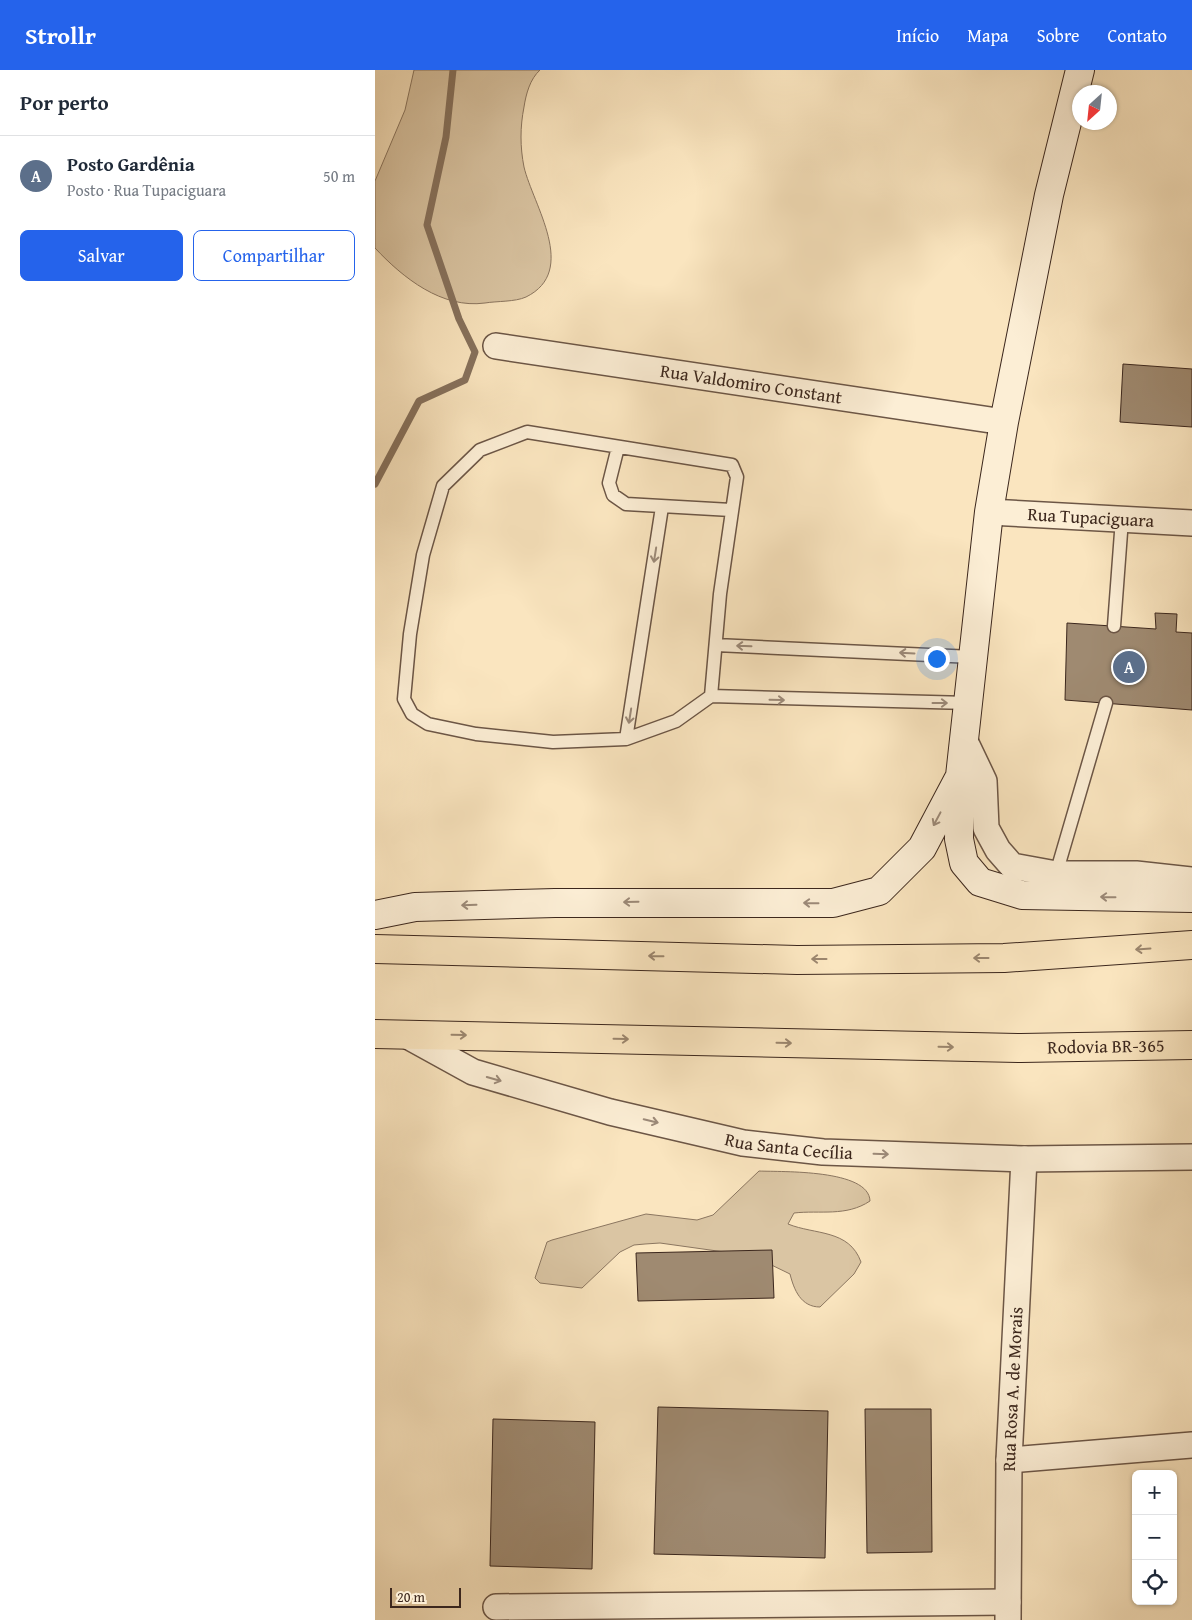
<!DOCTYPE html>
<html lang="pt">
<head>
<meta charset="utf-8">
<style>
  :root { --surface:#fff; --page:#f6f6f7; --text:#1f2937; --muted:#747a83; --line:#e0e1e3; --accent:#2563eb }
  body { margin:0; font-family:"Gentium Book Plus",serif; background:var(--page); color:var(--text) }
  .controls { position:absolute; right:15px; bottom:15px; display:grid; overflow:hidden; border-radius:8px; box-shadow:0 1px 4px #0004 }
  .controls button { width:45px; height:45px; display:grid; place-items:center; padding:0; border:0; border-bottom:1px solid var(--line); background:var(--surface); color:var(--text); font:25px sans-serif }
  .compass { position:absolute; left:697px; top:15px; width:45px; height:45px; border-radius:50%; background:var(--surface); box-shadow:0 1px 4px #0004; rotate:207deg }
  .scale { position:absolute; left:15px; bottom:12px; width:71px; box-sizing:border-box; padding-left:5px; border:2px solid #3c271d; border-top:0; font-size:14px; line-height:18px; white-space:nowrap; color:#3c271d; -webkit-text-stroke:4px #fceed5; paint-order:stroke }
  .you { position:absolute; left:561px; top:588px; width:18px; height:18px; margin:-12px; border:4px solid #fff; border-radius:50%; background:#1a73e8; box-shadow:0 0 0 8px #1a73e833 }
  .badge { display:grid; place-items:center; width:32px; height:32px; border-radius:50%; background:var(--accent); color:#fff; font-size:16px; font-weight:700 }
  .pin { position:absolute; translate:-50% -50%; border:2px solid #fff; box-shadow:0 1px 5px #0006 }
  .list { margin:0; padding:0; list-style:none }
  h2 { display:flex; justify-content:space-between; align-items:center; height:65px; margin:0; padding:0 20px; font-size:21px }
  h2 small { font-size:16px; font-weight:400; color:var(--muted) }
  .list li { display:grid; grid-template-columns:32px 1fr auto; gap:15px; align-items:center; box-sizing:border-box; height:80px; padding:0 20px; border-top:1px solid var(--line) }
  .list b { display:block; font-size:19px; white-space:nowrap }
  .list p { margin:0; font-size:16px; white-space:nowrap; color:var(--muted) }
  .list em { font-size:16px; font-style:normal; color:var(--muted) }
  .actions { display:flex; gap:10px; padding:15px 20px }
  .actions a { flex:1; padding:11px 0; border:1px solid var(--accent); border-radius:8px; text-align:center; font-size:18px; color:var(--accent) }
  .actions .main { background:var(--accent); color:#fff }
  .icon { flex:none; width:28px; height:28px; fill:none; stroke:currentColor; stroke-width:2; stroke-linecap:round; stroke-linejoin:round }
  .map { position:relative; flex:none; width:817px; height:1550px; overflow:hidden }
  header { display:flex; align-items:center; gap:30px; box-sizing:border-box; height:70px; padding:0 25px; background:var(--accent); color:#fff }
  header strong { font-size:24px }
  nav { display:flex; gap:28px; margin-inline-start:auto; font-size:18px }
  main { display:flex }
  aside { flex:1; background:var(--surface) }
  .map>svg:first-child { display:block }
  .green { fill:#dac5a3; stroke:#8b7660 }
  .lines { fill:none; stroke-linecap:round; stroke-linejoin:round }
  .stream { stroke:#87725d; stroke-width:7 }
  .building { fill:#9f8a71; stroke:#3c271d }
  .service-casing { stroke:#6c5646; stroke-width:15 }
  .minor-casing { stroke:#6c5646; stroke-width:28 }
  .secondary-casing { stroke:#3c271d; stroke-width:30 }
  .primary-casing { stroke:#3c271d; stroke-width:30 }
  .service { stroke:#fceed5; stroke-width:12 }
  .minor { stroke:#fceed5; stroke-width:25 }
  .secondary { stroke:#fceed5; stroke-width:28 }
  .primary { stroke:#fae5bf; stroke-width:28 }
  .oneway { stroke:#9c8a79 }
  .oneway2 { stroke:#9b866e }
  .labels { text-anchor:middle; stroke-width:4.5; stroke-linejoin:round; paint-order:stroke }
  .street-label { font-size:18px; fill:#3c271d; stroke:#fceed5 }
</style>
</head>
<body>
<header>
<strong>Strollr</strong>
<nav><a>Início</a><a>Mapa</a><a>Sobre</a><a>Contato</a></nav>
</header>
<main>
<aside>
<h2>Por perto<small></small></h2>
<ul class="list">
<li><span class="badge" style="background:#5c6f8a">A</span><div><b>Posto Gardênia</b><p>Posto · Rua Tupaciguara</p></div><em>50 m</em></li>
</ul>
<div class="actions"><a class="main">Salvar</a><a>Compartilhar</a></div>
</aside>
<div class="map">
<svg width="817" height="1550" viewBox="0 0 817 1550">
  <rect width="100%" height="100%" fill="#fae5bf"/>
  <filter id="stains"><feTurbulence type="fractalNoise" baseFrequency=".004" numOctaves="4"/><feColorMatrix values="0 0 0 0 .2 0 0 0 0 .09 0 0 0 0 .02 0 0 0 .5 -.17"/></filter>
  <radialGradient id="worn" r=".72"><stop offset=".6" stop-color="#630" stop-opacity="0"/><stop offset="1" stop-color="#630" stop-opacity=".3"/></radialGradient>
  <!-- green -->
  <path class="green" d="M39,0h126c-10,9 -14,24 -16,37 -4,20 -4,40 0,60 9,38 55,104 2,130 -11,5 -29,4 -41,6 -43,6 -82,-25 -110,-55v-67l30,-71z
    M384,1101c23,1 110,-2 111,30 -24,16 -50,9 -76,12l-6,11c27,11 61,5 73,38l-7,12 -34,33c-19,0 -26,-17 -30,-33l-37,-18 -93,-13 -15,1 -11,1 -14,7 -38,36 -42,-5 -5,-5 12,-36 5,-2 94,-26 51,6 16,-5z"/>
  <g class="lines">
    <!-- stream -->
    <path class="stream" d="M0,414l44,-83 46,-21 10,-28 -16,-33 -32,-94 19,-88 7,-67"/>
  </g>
  <!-- building -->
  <path class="building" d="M748,294l69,5v58l-72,-5z
    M780,543l22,1 -1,18 16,1v77l-127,-10 2,-77 89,6z
    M397,1180l2,48 -136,3 -2,-48z
    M283,1337l170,4 -3,147 -171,-4z
    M490,1339h66l1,143 -65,1z
    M118,1349l102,3 -3,147 -102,-3z"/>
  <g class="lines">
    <defs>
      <path id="service" d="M152,362l205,33 5,12 -17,117 -9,102 -35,25 -50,18 -73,3 -77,-8 -48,-10 -16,-10 -8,-15 6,-65 13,-79 20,-69 37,-36z
        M243,377l-9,36 4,12 13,9 105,6
        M739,556l8,-107
        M341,575l257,12
        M336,626l257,7
        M251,669l36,-232
        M681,804l50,-171"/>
      <g id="minor">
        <path id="s1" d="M121,276l508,76"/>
        <path id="s2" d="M614,442l203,11"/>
        <path d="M589,669l20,42 2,47 12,22 14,16 44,8h80l56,6"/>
        <path id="s3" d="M29,964l69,38 137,40 133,31 80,9 201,7 168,-2"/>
        <path d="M634,1390l183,-15"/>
        <path d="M121,1537l512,-5"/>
        <path id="s4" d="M633,1550l1,-160 15,-301"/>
      </g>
      <path id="secondary" d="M705,0l-31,125 -45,227 -15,90 -29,264 -1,63 5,24 16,19 42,13 170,3
        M0,845l40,-8 140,-4h278l46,-12 43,-43 36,-68"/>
      <g id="primary">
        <path d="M0,879l422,11 207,-2 188,-13"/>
        <path id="s5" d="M0,964l646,14 171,-3"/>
      </g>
    </defs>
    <!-- service casing -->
    <use href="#service" class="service-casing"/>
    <!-- minor casing -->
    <use href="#minor" class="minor-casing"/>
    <!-- secondary casing -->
    <use href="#secondary" class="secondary-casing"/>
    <!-- primary casing -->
    <use href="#primary" class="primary-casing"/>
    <!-- service -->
    <use href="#service" class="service"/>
    <!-- minor -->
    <use href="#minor" class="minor"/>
    <!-- secondary -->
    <use href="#secondary" class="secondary"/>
    <!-- primary -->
    <use href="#primary" class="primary"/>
  </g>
  <!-- one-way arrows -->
  <defs><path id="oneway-shaft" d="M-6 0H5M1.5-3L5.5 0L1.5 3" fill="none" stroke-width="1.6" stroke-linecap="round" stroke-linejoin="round" transform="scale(1.25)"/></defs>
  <g class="oneway">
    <use href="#oneway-shaft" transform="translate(280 485) rotate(99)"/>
    <use href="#oneway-shaft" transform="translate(369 576) rotate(-178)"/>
    <use href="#oneway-shaft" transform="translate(532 583) rotate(-177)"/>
    <use href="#oneway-shaft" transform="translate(402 630) rotate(1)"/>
    <use href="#oneway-shaft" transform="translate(565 633)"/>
    <use href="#oneway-shaft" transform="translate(255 646) rotate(99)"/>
    <use href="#oneway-shaft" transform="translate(562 749) rotate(118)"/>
    <use href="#oneway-shaft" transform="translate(733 827) rotate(-179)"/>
    <use href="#oneway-shaft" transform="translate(256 832) rotate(179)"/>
    <use href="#oneway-shaft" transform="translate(436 833) rotate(-179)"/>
    <use href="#oneway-shaft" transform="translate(94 835) rotate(178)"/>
    <use href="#oneway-shaft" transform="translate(119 1009) rotate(16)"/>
    <use href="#oneway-shaft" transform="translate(276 1051) rotate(13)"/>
    <use href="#oneway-shaft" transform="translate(506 1084) rotate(2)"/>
  </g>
  <g class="oneway2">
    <use href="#oneway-shaft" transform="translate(768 879) rotate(176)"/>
    <use href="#oneway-shaft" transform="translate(281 886) rotate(-179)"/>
    <use href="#oneway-shaft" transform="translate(606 888) rotate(180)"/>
    <use href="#oneway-shaft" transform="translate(444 889) rotate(180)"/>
    <use href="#oneway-shaft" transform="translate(84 965) rotate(1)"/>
    <use href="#oneway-shaft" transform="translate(246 969) rotate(1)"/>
    <use href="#oneway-shaft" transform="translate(409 973) rotate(1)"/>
    <use href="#oneway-shaft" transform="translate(571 977) rotate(1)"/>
  </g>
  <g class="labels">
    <!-- street labels -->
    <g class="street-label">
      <text dy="6" stroke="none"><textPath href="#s1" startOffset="258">Rua Valdomiro Constant</textPath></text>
      <text dy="6" stroke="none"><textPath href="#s2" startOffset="102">Rua Tupaciguara</textPath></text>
      <text dy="6" stroke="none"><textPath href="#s5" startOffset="731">Rodovia BR-365</textPath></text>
      <text dy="6" stroke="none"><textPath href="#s3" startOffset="404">Rua Santa Cecília</textPath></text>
      <text dy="6" stroke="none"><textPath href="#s4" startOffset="231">Rua Rosa A. de Morais</textPath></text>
    </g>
  </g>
  <rect width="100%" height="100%" filter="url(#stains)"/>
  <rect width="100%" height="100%" fill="url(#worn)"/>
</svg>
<div class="controls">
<button>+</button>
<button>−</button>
<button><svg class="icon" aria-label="locate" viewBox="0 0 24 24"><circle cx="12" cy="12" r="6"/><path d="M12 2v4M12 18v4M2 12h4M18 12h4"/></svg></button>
</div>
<svg class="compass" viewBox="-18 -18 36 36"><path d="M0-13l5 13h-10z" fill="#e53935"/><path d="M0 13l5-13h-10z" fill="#747a83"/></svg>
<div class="scale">20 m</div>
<div class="you"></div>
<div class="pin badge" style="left:754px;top:597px;background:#5c6f8a">A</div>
</div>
</main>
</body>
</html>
